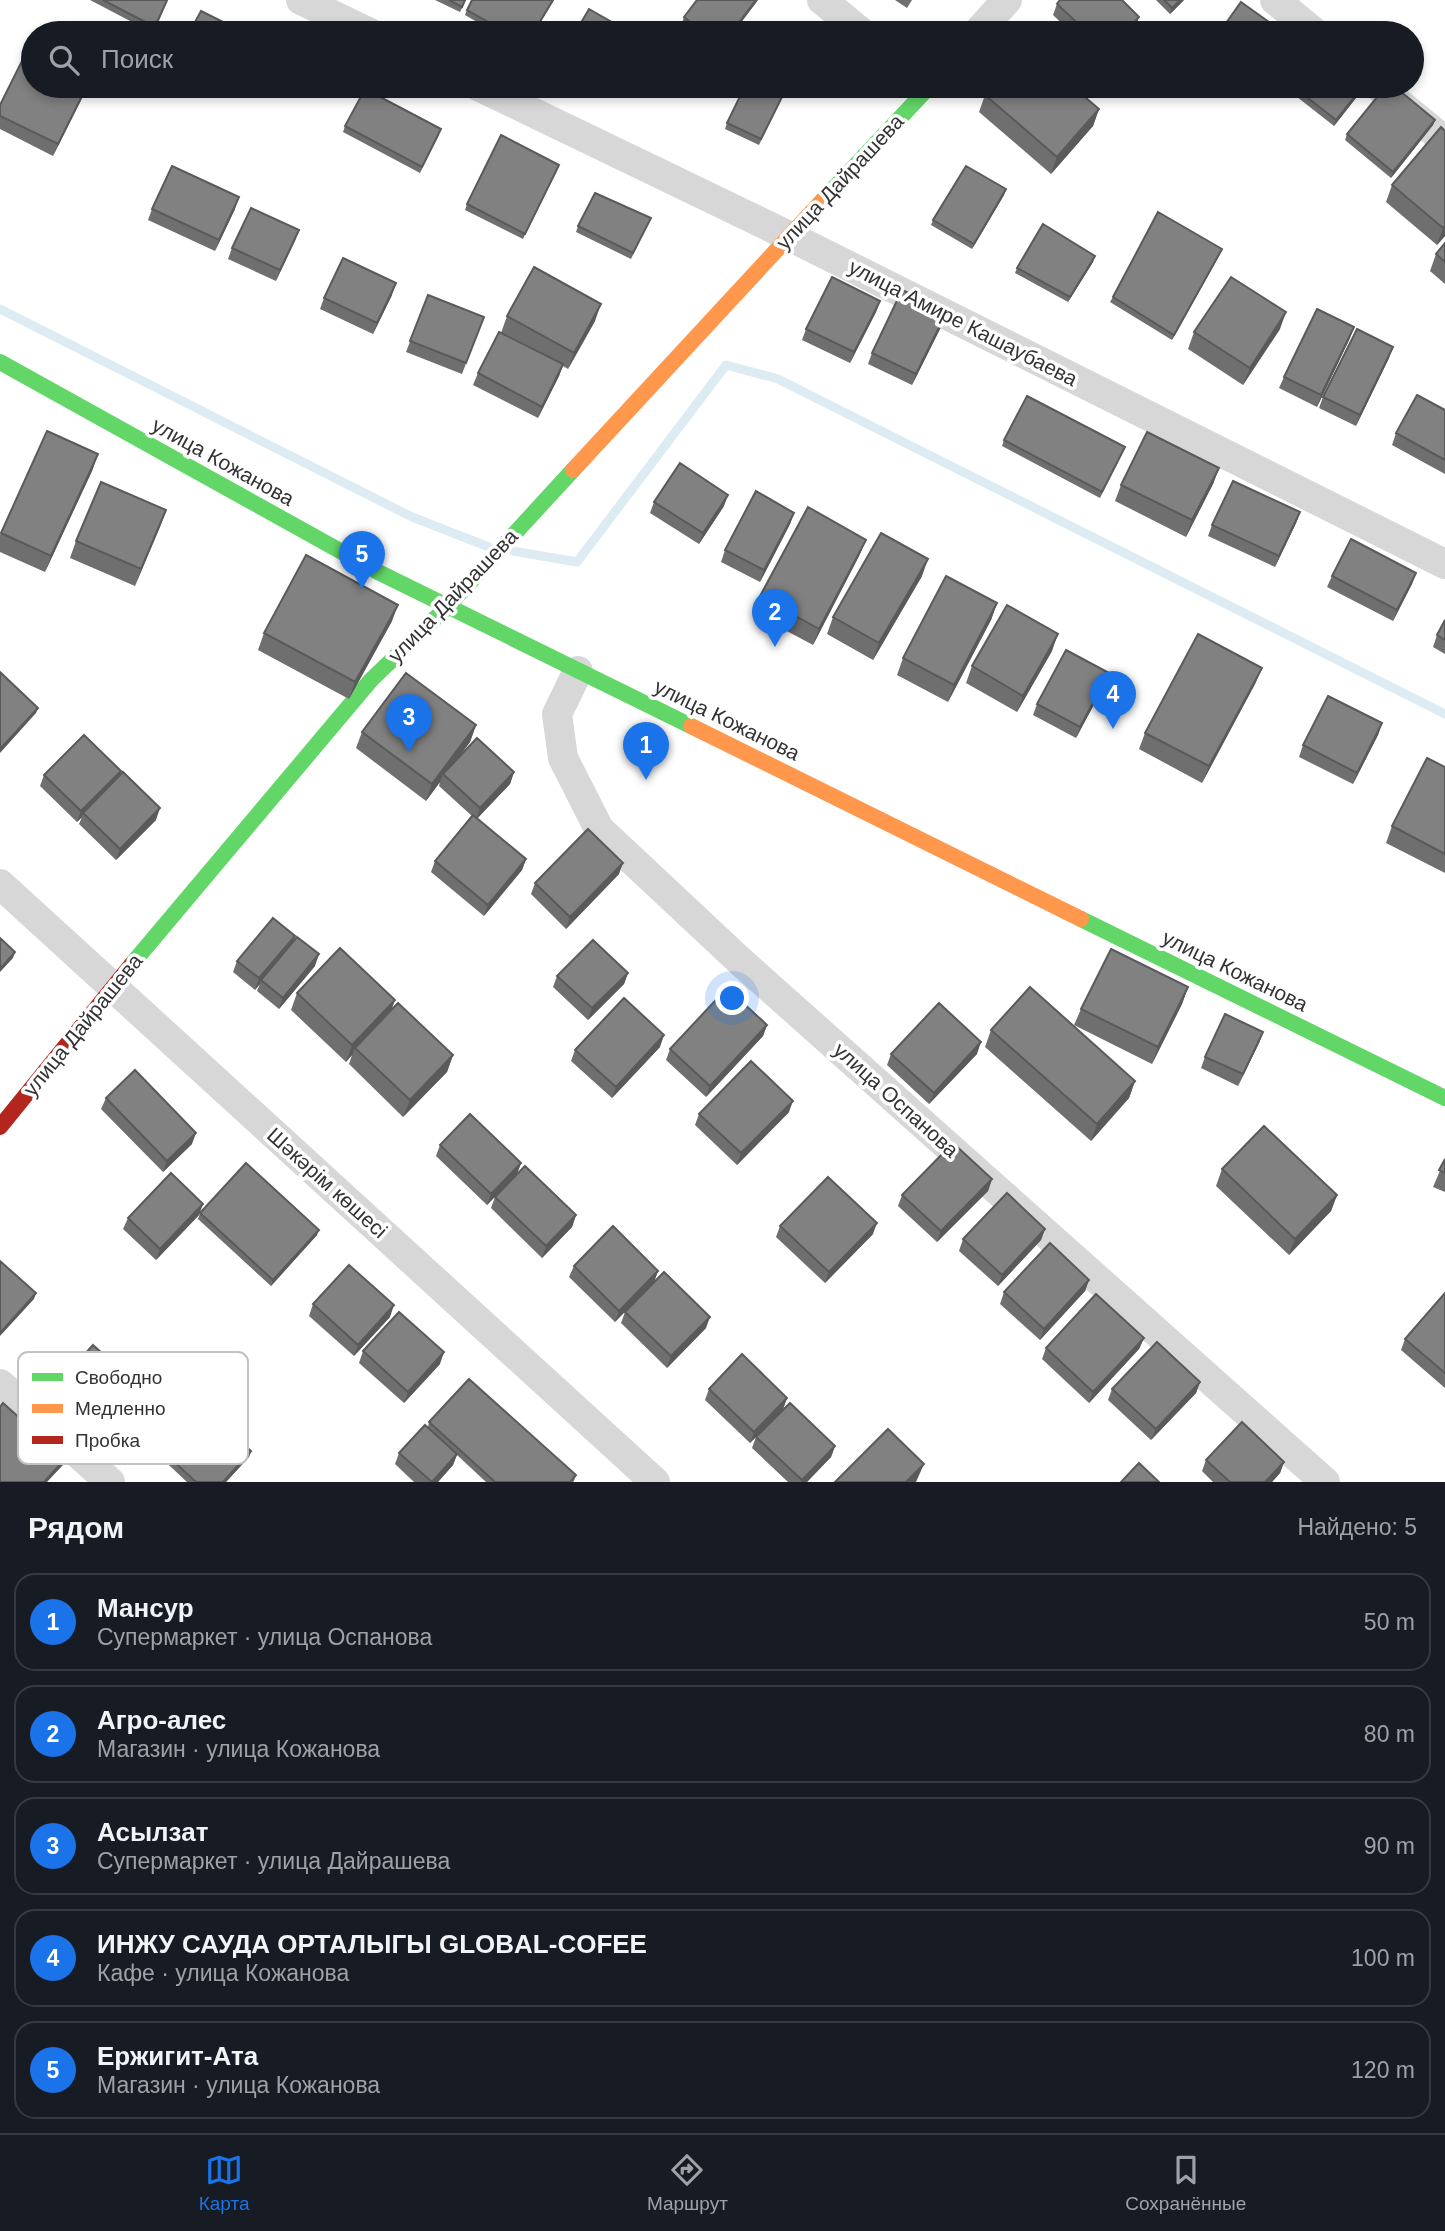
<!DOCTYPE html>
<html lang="ru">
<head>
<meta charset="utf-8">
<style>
  :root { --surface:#171b24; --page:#242831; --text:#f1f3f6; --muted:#9ea1a6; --line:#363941; --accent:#1a73e8 }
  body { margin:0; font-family:Arial,sans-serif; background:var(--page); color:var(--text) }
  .you { position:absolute; left:733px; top:999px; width:24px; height:24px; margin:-18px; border:5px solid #fff; border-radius:50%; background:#1a73e8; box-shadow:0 0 0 10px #1a73e833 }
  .badge { display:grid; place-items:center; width:46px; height:46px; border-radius:50%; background:var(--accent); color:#fff; font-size:23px; font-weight:700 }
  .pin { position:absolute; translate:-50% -58px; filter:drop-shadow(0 2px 4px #0008) }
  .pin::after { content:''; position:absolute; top:37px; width:24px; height:21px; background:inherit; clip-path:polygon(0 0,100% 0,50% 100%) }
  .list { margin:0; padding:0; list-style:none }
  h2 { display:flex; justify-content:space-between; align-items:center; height:91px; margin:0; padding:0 28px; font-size:30px }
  h2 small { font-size:23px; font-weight:400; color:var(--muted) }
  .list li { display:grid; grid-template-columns:46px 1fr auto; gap:21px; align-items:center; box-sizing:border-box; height:98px; margin:0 14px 14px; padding:0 14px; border:2px solid var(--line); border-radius:21px }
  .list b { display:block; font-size:26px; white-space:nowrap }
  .list p { margin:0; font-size:23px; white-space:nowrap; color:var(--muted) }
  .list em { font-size:23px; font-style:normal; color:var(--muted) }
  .icon { flex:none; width:38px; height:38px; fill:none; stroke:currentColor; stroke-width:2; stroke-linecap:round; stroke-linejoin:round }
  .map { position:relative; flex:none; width:1445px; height:1482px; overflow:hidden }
  .search { position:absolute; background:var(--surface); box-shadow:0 4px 10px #0003; left:21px; right:21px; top:21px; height:77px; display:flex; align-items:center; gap:18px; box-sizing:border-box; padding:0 24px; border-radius:38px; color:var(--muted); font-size:26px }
  .sheet { height:651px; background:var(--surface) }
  nav { display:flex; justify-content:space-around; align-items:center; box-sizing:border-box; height:98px; border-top:2px solid var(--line); background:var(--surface); font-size:19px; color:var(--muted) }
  nav a { display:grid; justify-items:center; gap:4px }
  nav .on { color:var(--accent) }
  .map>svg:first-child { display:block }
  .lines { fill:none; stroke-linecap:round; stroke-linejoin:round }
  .stream { stroke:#ddebf3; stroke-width:9 }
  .street { stroke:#d7d7d7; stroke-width:30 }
  .fast { stroke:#63d668; stroke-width:16 }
  .slow { stroke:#ff974d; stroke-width:16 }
  .jam { stroke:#b3261e; stroke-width:16 }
  .wall { fill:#6f6f6f }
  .shaded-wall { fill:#5a5a5a }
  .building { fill:#818181; stroke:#5a5a5a; stroke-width:2 }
  .labels { text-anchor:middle; stroke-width:7; stroke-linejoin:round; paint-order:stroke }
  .street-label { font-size:21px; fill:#333; stroke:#fff }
  .key { fill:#fff; stroke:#c2c2c2; stroke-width:2 }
  .key-label { font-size:19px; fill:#333 }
</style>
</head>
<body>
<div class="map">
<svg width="1445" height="1482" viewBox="0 0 1445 1482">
  <rect width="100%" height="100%" fill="#fff"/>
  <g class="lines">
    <!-- stream -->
    <path class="stream" d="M0,309l412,208 77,30
      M513,551l64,11 149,-197 52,14 667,335"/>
    <!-- street -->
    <path class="street" d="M301,0l69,33
      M822,0l40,33
      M1275,0l40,33
      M977,33l30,-33
      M478,86l311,150 656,328
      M1378,86l67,55
      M578,671l-21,43 6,44 36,71 141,132 585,521
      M0,884l655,598
      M0,1384l110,98"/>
    <!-- fast -->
    <path class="fast" d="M822,201l108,-115
      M0,362l378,210 313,154
      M1081,919l364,179
      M132,964l239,-284 77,-74 125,-136"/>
    <!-- slow -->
    <path class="slow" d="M573,470l249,-269
      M691,726l390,193"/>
    <!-- jam -->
    <path class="jam" d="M0,1127l132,-163"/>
  </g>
  <!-- wall -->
  <path class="wall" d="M90,0h78l-15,33z
    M435,0h31l-6,12z
    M758,0l-25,33h-38l-13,-10 2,-6z
    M895,0h17l-5,8z
    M1156,0h28l-14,14z
    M1057,4l78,24 -5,5h-58l-19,-18z
    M467,10l67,23h-38l-31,-18z
    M88,86l-35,70 -53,-27v-24z
    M592,86h24l-6,10z
    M1268,86h15l-5,7z
    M1294,87l69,2 -29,37 -42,-33z
    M985,95l114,14 -6,17 -42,48 -72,-62z
    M780,102l-21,43 -34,-16 2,-6z
    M1435,120l-2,5 -42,53 -46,-38 2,-6z
    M345,126l94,9 -19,38 -77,-41z
    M1445,131v105l-8,9 -51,-43 6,-17z
    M557,171l-34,68 -58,-29 2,-6z
    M1004,195l-32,54 -41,-24 2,-5z
    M152,209h83l-20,42 -67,-31z
    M651,218l-20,41 -55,-27 2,-6z
    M299,230l-23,51 -48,-22 4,-11z
    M1445,243v41l-15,-13 6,-17z
    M1220,254l-48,86 -62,-38 3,-5z
    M1093,262l-25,40 -53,-29 2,-5z
    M392,295l-19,39 -53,-25 4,-11z
    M428,295l56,22 -22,57 -56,-22z
    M880,301l-4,11 -26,51 -48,-23 4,-11z
    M507,316l88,5 -27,48 -5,-3 -4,10 -21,42 -65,-33 5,-12 23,-40z
    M943,323l-31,62 -44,-21 4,-11z
    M1280,329l-37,56 -55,-36 6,-17z
    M1350,338l-33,69 -38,-19 5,-11z
    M1389,358l-33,68 -37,-18 4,-11z
    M1445,410v64l-53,-29 4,-12z
    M47,431l51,23 -6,17 -47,101 -45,-20v-17z
    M1004,440l119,12 -23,46 -98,-52z
    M1219,468l-6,16 -27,53 -71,-36 6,-16z
    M654,502l70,4 -25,38 -49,-31z
    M166,510l-31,76 -65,-28 6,-17z
    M1300,512l-4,11 -21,44 -67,-31 4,-11z
    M794,513l-4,11 -30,58 -39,-20 4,-12z
    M866,540l-7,16 -46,89 -60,-32 7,-17z
    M1416,573l-4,11 -19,37 -66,-34 5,-11z
    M922,576l-49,84 -46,-26 6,-17z
    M997,603l-6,17 -43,82 -51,-27 6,-17z
    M1445,620v34l-12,-7 4,-12z
    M392,621l-43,78 -91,-49 6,-17z
    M1052,651l-35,61 -51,-29 6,-17z
    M1262,668l-7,16 -53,99 -63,-34 6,-16z
    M1105,684l-29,54 -43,-23 4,-11z
    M1382,723l-4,12 -25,49 -54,-27 4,-12z
    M476,725l-6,17 -13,17 57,13 -4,12 -33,34 49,41 -4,11 -38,46 -53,-44 4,-11 37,-45 -33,-30 1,-4 -14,19 -70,-53 6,-16z
    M1445,767v106l-59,-30 6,-17z
    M121,771l-3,6 38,43 -40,40 -37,-36 3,-7 -5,5 -37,-36 4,-11z
    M619,874l-53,55 -35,-35 4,-11z
    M292,943l23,23 -36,43 -22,-18 3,-7 -5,6 -22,-18 4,-11z
    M628,973l-4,11 -36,36 -35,-33 4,-11z
    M1188,987l-6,17 -30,60 -78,-39 7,-16z
    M297,993l94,17 62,45 -6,17 -44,45 -54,-53 3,-9 -6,7 -55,-52z
    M767,1025l-4,11 -57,61 -40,-37 4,-11z
    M991,1030l144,51 -6,17 -38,43 -106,-94z
    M1263,1032l-4,11 -21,43 -37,-18 4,-11z
    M660,1047l-48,51 -41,-37 4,-11z
    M891,1054h86l-48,50 -42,-39z
    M106,1098l86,46 -29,28 -62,-63z
    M789,1112l-52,53 -42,-40 4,-11z
    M440,1145l81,18 -4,11 -30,31 -51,-49z
    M1445,1159v33l-12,-5z
    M1222,1169l115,26 -6,16 -42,44 -73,-69z
    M992,1179l-4,12 -51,51 -39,-36 4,-11z
    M495,1197l81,18 -4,12 -30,31 -51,-50z
    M200,1213l117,22 -46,51 -73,-67z
    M199,1215l-43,45 -33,-31 5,-11z
    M780,1226l93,8 -48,49 -49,-46z
    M1045,1229l-4,11 -43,46 -39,-35 4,-12z
    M574,1266l84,5 -4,11 52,46 -39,40 -46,-45 4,-11 19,-20 -29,30 -46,-45z
    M1089,1280l-4,11 -45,49 -40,-36 4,-12z
    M1445,1293v95l-44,-38 4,-11z
    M313,1304l77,13 -36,39 -45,-40z
    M1144,1338l-5,11 -50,54 -47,-44 4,-11z
    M363,1351l77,13 -36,39 -45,-40z
    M1200,1382l-4,11 -45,47 -43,-40 4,-11z
    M56,1386l85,2 -2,6 -38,41 -47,-43z
    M709,1389l78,9 -4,11 52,37 -4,11 -24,25h-19l-36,-34 4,-11 -6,6 -45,-43z
    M429,1422l147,53 -2,6 -1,1h-87l-29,-27 -4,10 -15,17h-24l-19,-18 4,-11 29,-26z
    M158,1447l93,4 -2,6 -23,25h-39l-31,-29z
    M1206,1460l78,2 -4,11 -8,9h-59l-11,-11z"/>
  <!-- shaded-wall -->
  <path class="shaded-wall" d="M553,0h1l-20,33h-1z
    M756,0h2l-25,33h-2z
    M1180,0h4l-14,14 2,-6z
    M1139,17l-4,11 -5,5h-6z
    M87,86h1l-35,70 5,-12z
    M1363,86h1l-1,3 -29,37 2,-6z
    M1099,109l-6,17 -42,48 6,-17z
    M1435,120l-2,5 -42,53 2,-6z
    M1006,189l-2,6 -32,54 2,-5z
    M239,197l-4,12 -20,42 4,-11z
    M1445,226v10l-8,9 6,-17z
    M299,230l-4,11 -19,40 4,-11z
    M1222,249l-2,5 -48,86 2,-5z
    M1095,256l-2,6 -25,40 2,-5z
    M396,283l-4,12 -19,39 4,-11z
    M880,301l-4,11 -26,51 4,-11z
    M601,304l-6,17 -27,48 6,-16z
    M947,311l-4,12 -31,62 4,-11z
    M1286,312l-6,17 -37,56 7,-17z
    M1354,327l-4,11 -33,69 4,-12z
    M1393,347l-4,11 -33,68 4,-11z
    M563,364l-4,12 -21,42 4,-11z
    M98,454l-6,17 -47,101 6,-16z
    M1219,468l-6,16 -27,53 6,-17z
    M728,495l-4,11 -25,38 4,-11z
    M166,510l-6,17 -25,59 6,-17z
    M1300,512l-4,11 -21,44 4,-11z
    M794,513l-4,11 -30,58 4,-12z
    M866,540l-7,16 -46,89 6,-16z
    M928,559l-6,17 -49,84 6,-17z
    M1416,573l-4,11 -19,37 4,-11z
    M997,603l-6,17 -43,82 6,-17z
    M398,605l-6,16 -43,78 6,-17z
    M1058,634l-6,17 -35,61 6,-16z
    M1262,668l-7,16 -53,99 7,-17z
    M1109,673l-4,11 -29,54 4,-11z
    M38,708l-2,5 -36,40v-4z
    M1382,723l-4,12 -25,49 4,-11z
    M476,725l-6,17 -25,34 -2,-2 -3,8 -14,19 6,-17z
    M121,771l-4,11 -34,31 -1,4 -5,5 4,-11z
    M514,772l-4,12 -34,36 4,-12z
    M160,808l-4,12 -40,40 4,-11z
    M526,859l-4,11 -38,46 4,-11z
    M623,863l-4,11 -53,55 4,-12z
    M295,936l-4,11 -30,33 -1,4 -5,6 4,-12z
    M15,952l-2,6 -13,14v-3z
    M319,954l-4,12 -36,43 4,-11z
    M628,973l-4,11 -36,36 4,-12z
    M1188,987l-6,17 -30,60 6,-17z
    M395,1000l-6,17 -34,31 -3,7 -6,7 6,-17z
    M767,1025l-4,11 -57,61 4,-11z
    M1263,1032l-4,11 -21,43 5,-12z
    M664,1035l-4,12 -48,51 4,-11z
    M981,1042l-4,12 -48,50 5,-11z
    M453,1055l-6,17 -44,45 7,-17z
    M1135,1081l-6,17 -38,43 6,-17z
    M793,1101l-4,11 -52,53 4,-12z
    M196,1133l-4,11 -29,28 4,-11z
    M521,1163l-4,11 -30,31 4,-11z
    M992,1179l-4,12 -51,51 4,-11z
    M1337,1195l-6,16 -42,44 6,-16z
    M203,1204l-4,11 -43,45 4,-11z
    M576,1215l-4,12 -30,31 4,-12z
    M877,1223l-4,11 -48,49 4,-11z
    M1045,1229l-4,11 -43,46 4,-11z
    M319,1230l-2,5 -46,51 2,-6z
    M658,1271l-4,11 -39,40 4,-11z
    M1089,1280l-4,11 -45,49 4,-11z
    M36,1293l-2,6 -34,37v-3z
    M394,1305l-4,12 -36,39 4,-11z
    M710,1317l-4,11 -39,40 4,-12z
    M1144,1338l-5,11 -50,54 4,-11z
    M444,1352l-4,12 -36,39 4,-11z
    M1200,1382l-4,11 -45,47 5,-11z
    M141,1388l-2,6 -38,41 3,-5z
    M787,1398l-4,11 -33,34 4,-11z
    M835,1446l-4,11 -24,25h-6z
    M251,1451l-2,6 -23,25h-3z
    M457,1454l-4,11 -15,17h-6z
    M65,1459l-2,6 -16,17h-3z
    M1284,1462l-4,11 -8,9h-7z
    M924,1464l-8,18h-10z"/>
  <!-- building -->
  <path class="building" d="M103,0h64l-12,27z
    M449,0h16l-3,7z
    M472,0h81l-20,33h-25l-41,-23z
    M697,0h59l-25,33h-27l-20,-16z
    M1060,0h62l17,17 -15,16h-36l-31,-29z
    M1164,0h16l-8,8z
    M1241,2l43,31h-65z
    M589,9l42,24h-56z
    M201,11l44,22h-56z
    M33,39v47h54l-29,58 -58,-28v-11z
    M604,86h11l-3,5z
    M745,86h13l24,11 -21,42 -34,-16z
    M994,86h78l27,23 -42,48 -72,-62z
    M1295,86h68l-27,34 -42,-33z
    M1386,86h8l41,34 -42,52 -46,-38z
    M365,89l76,40 -19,38 -77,-41z
    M1441,127l4,4v95l-2,2 -51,-43z
    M501,135l58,30 -34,69 -58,-30z
    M172,166l67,31 -20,43 -67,-31z
    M966,166l40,23 -32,55 -41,-24z
    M595,193l56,25 -18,35 -55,-27z
    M251,208l48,22 -19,40 -48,-22z
    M1158,212l64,37 -48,86 -61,-38z
    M1043,224l52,32 -25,41 -53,-29z
    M1445,243v19l-9,-8z
    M343,258l53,25 -19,40 -53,-25z
    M534,267l67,37 -27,49 -67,-37z
    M832,277l48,24 -26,51 -48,-23z
    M1231,277l55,35 -36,56 -56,-36z
    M902,290l45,21 -31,63 -44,-21z
    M428,295l56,22 -18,46 -56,-22z
    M1317,309l37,18 -33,68 -37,-18z
    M1357,329l36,18 -33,68 -37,-18z
    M499,332l64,32 -21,43 -64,-34z
    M1417,395l28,15v50l-49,-27z
    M1027,396l98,51 -23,45 -98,-52z
    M47,431l51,23 -47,102 -50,-23z
    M1147,432l72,36 -27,52 -71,-35z
    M680,463l48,32 -25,38 -49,-31z
    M1233,481l67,31 -21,44 -67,-31z
    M101,482l65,28 -25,59 -65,-28z
    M756,491l38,22 -30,57 -39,-20z
    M808,507l58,33 -47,89 -59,-33z
    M881,533l47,26 -49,84 -46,-26z
    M1351,539l65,34 -19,37 -65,-34z
    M306,555l92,50 -43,77 -91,-49z
    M946,576l51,27 -43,82 -51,-27z
    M1007,605l51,29 -35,62 -51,-30z
    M1445,620v20l-8,-5z
    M1198,634l64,34 -53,98 -64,-33z
    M1066,650l43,23 -29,54 -43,-23z
    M0,672l38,36 -38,41z
    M406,673l70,52 -44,59 -70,-52z
    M1328,696l54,27 -25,50 -54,-28z
    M84,735l37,36 -40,40 -37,-36z
    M477,738l37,34 -34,36 -37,-34z
    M1427,758l18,9v87l-53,-28z
    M123,772l37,36 -40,41 -37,-36z
    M473,815l53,44 -38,46 -53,-44z
    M588,829l35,34 -53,54 -35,-34z
    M273,918l22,18 -36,42 -22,-17z
    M297,937l22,17 -36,44 -22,-18z
    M0,938l15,14 -15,17z
    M593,940l35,33 -36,35 -35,-32z
    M340,948l55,52 -43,45 -55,-52z
    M1111,949l77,38 -30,60 -77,-38z
    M1030,987l105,94 -38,43 -106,-94z
    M727,988l40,37 -57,61 -40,-37z
    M624,998l40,37 -48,52 -41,-37z
    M398,1003l55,52 -43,45 -55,-52z
    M939,1003l42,39 -47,51 -43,-39z
    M1225,1014l38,18 -20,42 -38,-17z
    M751,1061l42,40 -52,52 -42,-39z
    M135,1070l61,63 -29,28 -61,-63z
    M470,1114l51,49 -30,31 -51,-49z
    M1264,1126l73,69 -42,44 -73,-70z
    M953,1143l39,36 -51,52 -39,-36z
    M1445,1159v14l-6,-3z
    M246,1163l73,67 -46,50 -73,-67z
    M525,1166l51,49 -30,31 -51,-49z
    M171,1173l32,31 -43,45 -32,-31z
    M828,1177l49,46 -48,49 -49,-46z
    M1007,1193l38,36 -43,46 -39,-36z
    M613,1226l45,45 -39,40 -45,-45z
    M1050,1243l39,37 -45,49 -40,-37z
    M0,1261l36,32 -36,40z
    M349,1265l45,40 -36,40 -45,-41z
    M664,1272l46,45 -39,39 -46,-44z
    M1445,1293v80l-40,-34z
    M1096,1294l48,44 -51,54 -47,-44z
    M399,1312l45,40 -36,40 -45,-41z
    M1157,1342l43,40 -44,47 -44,-40z
    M93,1345l48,43 -37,42 -48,-44z
    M742,1354l45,44 -33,34 -45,-43z
    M469,1379l107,96 -6,7h-75l-66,-60z
    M3,1403l62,56 -21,23h-44v-75z
    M198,1403l53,48 -28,31h-27l-38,-35z
    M790,1403l45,43 -33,34 -46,-43z
    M1242,1422l42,40 -19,20h-35l-24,-22z
    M425,1425l32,29 -25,28 -33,-29z
    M888,1429l36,35 -18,18h-71z
    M1139,1463l20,19h-38z"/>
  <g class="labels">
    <!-- street labels -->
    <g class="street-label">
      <text transform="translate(840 182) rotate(-47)" y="7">улица Дайрашева</text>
      <text transform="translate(963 323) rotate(27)" y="7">улица Амире Кашаубаева</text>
      <text transform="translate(223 462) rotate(29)" y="7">улица Кожанова</text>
      <text transform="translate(453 596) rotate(-46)" y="7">улица Дайрашева</text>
      <text transform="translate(727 720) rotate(26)" y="7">улица Кожанова</text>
      <text transform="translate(1235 971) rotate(26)" y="7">улица Кожанова</text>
      <text transform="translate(83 1025) rotate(-51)" y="7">улица Дайрашева</text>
      <text transform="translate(896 1100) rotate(42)" y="7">улица Оспанова</text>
      <text transform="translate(327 1183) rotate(42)" y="7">Шәкәрім көшесі</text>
    </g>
  </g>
  <!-- legend -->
  <rect x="18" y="1352" width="230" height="112" rx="10" class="key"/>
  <rect x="32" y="1373" width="31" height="8" fill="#63d668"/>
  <rect x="32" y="1404" width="31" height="9" fill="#ff974d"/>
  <rect x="32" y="1436" width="31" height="8" fill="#b3261e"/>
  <g class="key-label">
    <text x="75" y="1384">Свободно</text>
    <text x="75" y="1415">Медленно</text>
    <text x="75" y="1447">Пробка</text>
  </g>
</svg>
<div class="you"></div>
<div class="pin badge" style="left:646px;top:780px">1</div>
<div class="pin badge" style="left:775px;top:647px">2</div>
<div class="pin badge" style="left:409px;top:752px">3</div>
<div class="pin badge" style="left:1113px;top:729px">4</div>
<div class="pin badge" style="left:362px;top:589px">5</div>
<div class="search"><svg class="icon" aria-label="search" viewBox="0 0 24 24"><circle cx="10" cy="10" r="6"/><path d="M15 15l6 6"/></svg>Поиск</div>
</div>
<section class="sheet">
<h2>Рядом<small>Найдено: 5</small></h2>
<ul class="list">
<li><span class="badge">1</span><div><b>Мансур</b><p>Супермаркет · улица Оспанова</p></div><em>50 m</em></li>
<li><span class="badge">2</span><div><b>Агро-алес</b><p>Магазин · улица Кожанова</p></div><em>80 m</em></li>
<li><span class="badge">3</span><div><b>Асылзат</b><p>Супермаркет · улица Дайрашева</p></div><em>90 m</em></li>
<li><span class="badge">4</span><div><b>ИНЖУ САУДА ОРТАЛЫГЫ GLOBAL-COFEE</b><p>Кафе · улица Кожанова</p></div><em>100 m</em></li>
<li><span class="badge">5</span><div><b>Ержигит-Ата</b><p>Магазин · улица Кожанова</p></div><em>120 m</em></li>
</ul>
</section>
<nav>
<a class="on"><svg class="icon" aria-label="map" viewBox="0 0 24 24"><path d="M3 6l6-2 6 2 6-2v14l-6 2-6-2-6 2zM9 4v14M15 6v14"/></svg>Карта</a>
<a><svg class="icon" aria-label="directions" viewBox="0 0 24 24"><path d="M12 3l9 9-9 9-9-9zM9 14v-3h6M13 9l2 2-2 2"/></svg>Маршрут</a>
<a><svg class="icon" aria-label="saved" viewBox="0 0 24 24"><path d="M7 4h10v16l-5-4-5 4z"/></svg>Сохранённые</a>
</nav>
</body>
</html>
